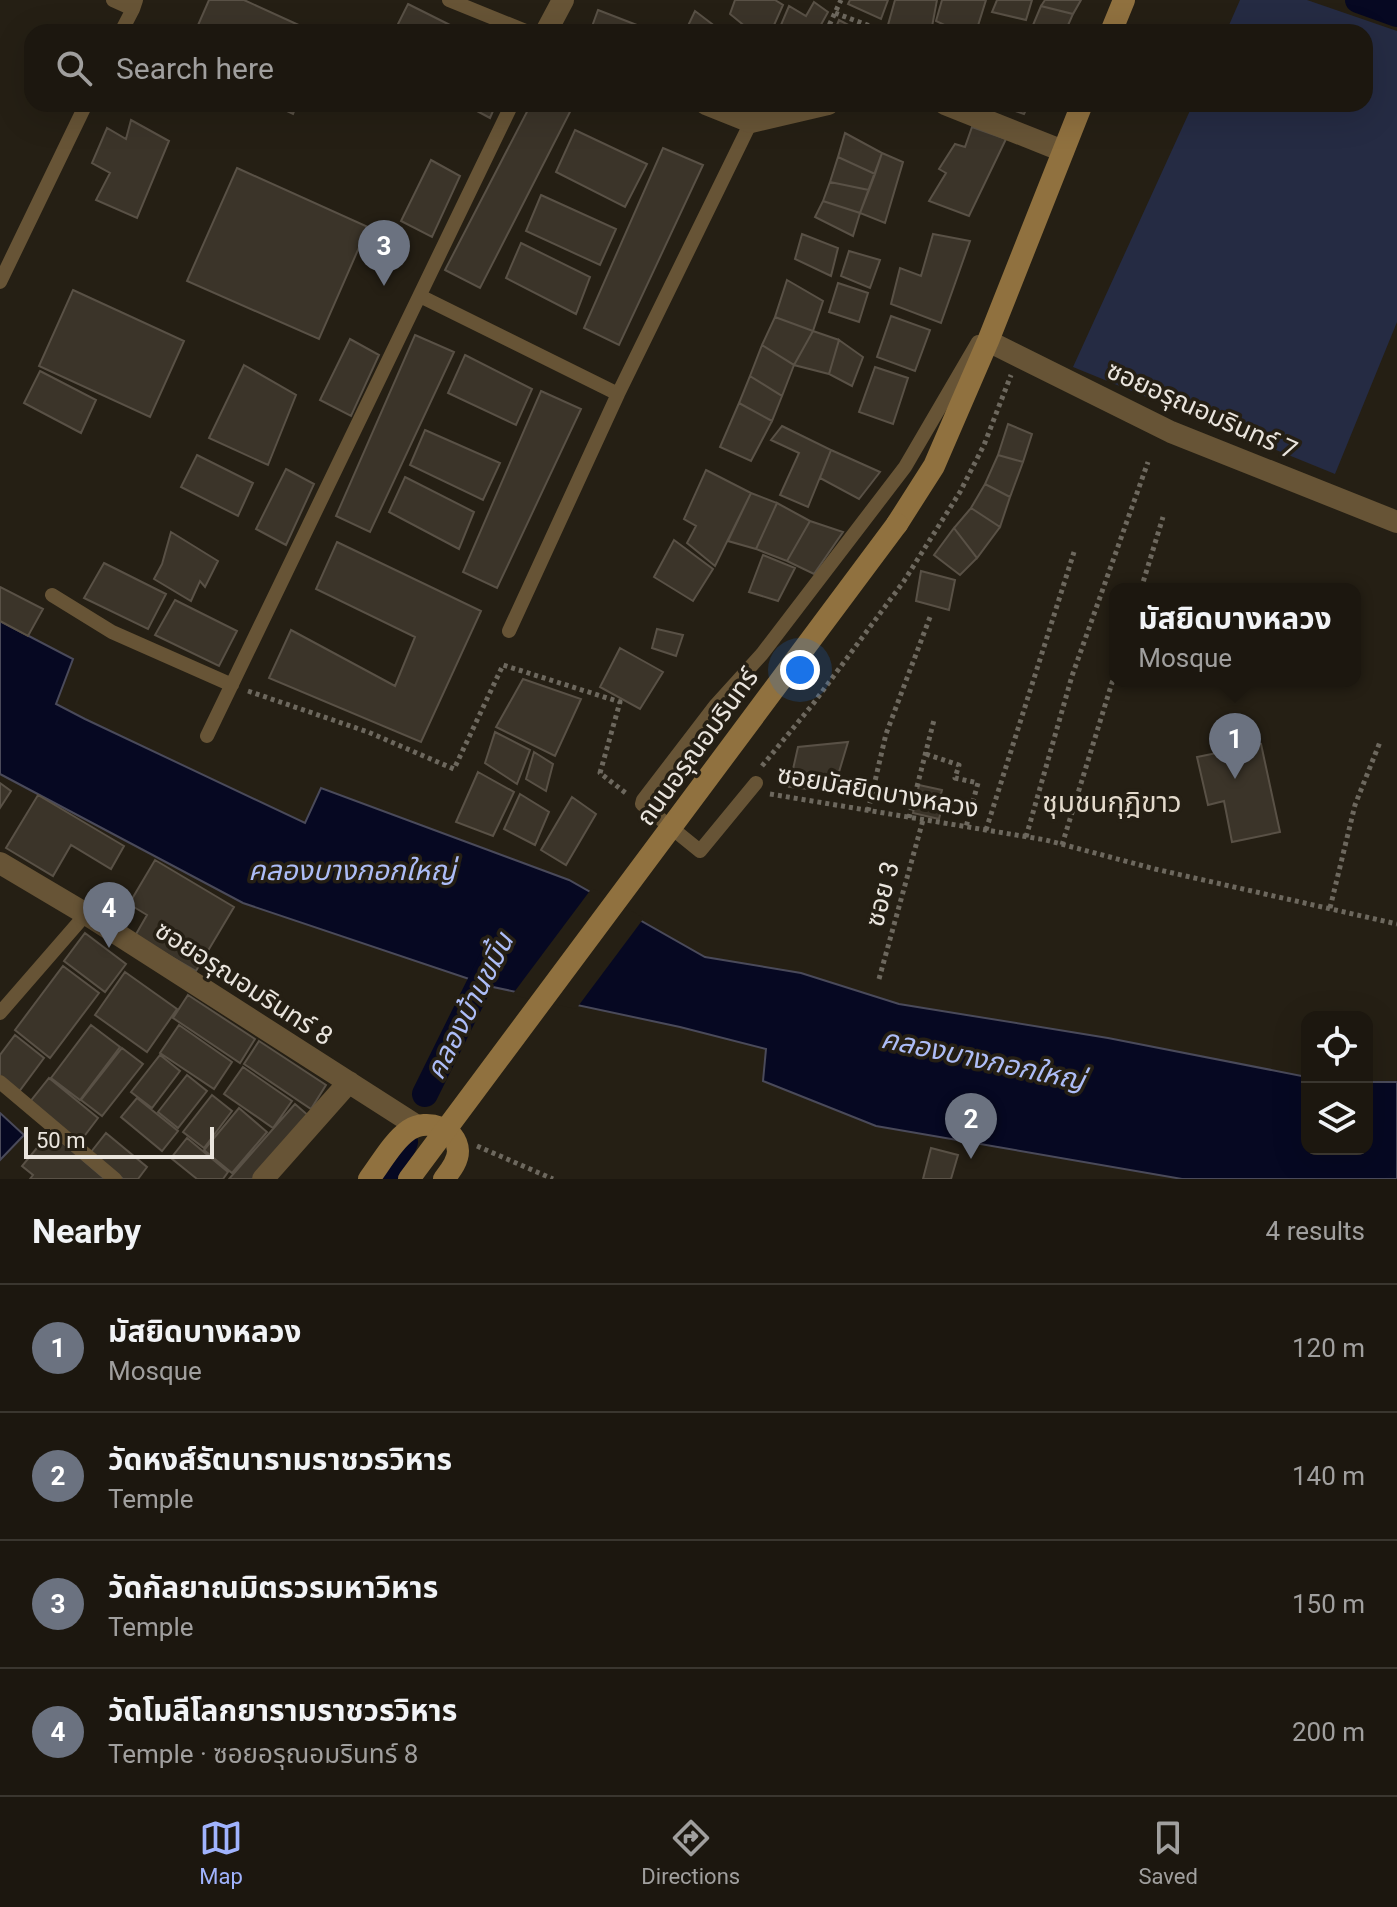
<!DOCTYPE html>
<html lang="en">
<head>
<meta charset="utf-8">
<style>
  :root { --surface:#1c170f; --page:#29241d; --text:#f1f3f6; --muted:#a09f9e; --line:#3a362f; --accent:#a0b3fd }
  body { margin:0; font-family:Roboto,"Noto Sans Thai",sans-serif; background:var(--page); color:var(--text) }
  .controls { position:absolute; right:24px; bottom:24px; display:grid; overflow:hidden; border-radius:16px; box-shadow:0 8px 32px #0002 }
  .controls button { width:72px; height:72px; display:grid; place-items:center; padding:0; border:0; border-bottom:2px solid var(--line); background:var(--surface); color:var(--text); font:40px sans-serif }
  .scale { position:absolute; left:24px; bottom:20px; width:190px; box-sizing:border-box; padding-left:8px; border:4px solid #eae5de; border-top:0; font-size:22px; line-height:28px; white-space:nowrap; color:#eae5de; -webkit-text-stroke:6px #251f14; paint-order:stroke }
  .you { position:absolute; left:800px; top:670px; width:28px; height:28px; margin:-20px; border:6px solid #fff; border-radius:50%; background:#1a73e8; box-shadow:0 0 0 12px #1a73e833 }
  .badge { display:grid; place-items:center; width:52px; height:52px; border-radius:50%; background:var(--accent); color:#fff; font-size:26px; font-weight:700 }
  .pin { position:absolute; translate:-50% -66px; filter:drop-shadow(0 2px 4px #0008) }
  .pin::after { content:''; position:absolute; top:42px; width:28px; height:24px; background:inherit; clip-path:polygon(0 0,100% 0,50% 100%) }
  .popup { position:absolute; left:1109px; top:583px; width:252px; height:104px; box-sizing:border-box; display:grid; place-content:center; border-radius:16px; background:var(--surface); filter:drop-shadow(0 2px 6px #0005); font-size:26px; white-space:nowrap; color:var(--muted) }
  .popup b { font-size:30px; color:var(--text) }
  .popup::after { content:''; position:absolute; left:50%; top:100%; margin-left:-16px; border:16px solid transparent; border-top-color:var(--surface) }
  .list { margin:0; padding:0; list-style:none }
  h2 { display:flex; justify-content:space-between; align-items:center; height:104px; margin:0; padding:0 32px; font-size:34px }
  h2 small { font-size:26px; font-weight:400; color:var(--muted) }
  .list li { display:grid; grid-template-columns:52px 1fr auto; gap:24px; align-items:center; box-sizing:border-box; height:128px; padding:0 32px; border-top:2px solid var(--line) }
  .list b { display:block; font-size:30px; white-space:nowrap }
  .list p { margin:0; font-size:26px; white-space:nowrap; color:var(--muted) }
  .list em { font-size:26px; font-style:normal; color:var(--muted) }
  .icon { flex:none; width:44px; height:44px; fill:none; stroke:currentColor; stroke-width:2; stroke-linecap:round; stroke-linejoin:round }
  .map { position:relative; flex:none; width:1397px; height:1179px; overflow:hidden }
  .search { position:absolute; background:var(--surface); box-shadow:0 8px 32px #0002; left:24px; right:24px; top:24px; height:88px; display:flex; align-items:center; gap:20px; box-sizing:border-box; padding:0 28px; border-radius:24px; color:var(--muted); font-size:30px }
  .sheet { height:616px; background:var(--surface) }
  nav { display:flex; justify-content:space-around; align-items:center; box-sizing:border-box; height:112px; border-top:2px solid var(--line); background:var(--surface); font-size:22px; color:var(--muted) }
  nav a { display:grid; justify-items:center; gap:4px }
  nav .on { color:var(--accent) }
  .map>svg:first-child { display:block }
  .green { fill:#252b43 }
  .water { fill:#060822; stroke:#4a4a5a; stroke-width:2 }
  .pier { fill:#251f14 }
  .lines { fill:none; stroke-linecap:round; stroke-linejoin:round }
  .canal { stroke:#060822; stroke-width:26 }
  .building { fill:#3b3429; stroke:#595146; stroke-width:2 }
  .path { stroke:#6d685e; stroke-width:5; stroke-dasharray:4 4; stroke-linecap:butt }
  .service { stroke:#675436; stroke-width:14 }
  .minor { stroke:#675436; stroke-width:22 }
  .secondary { stroke:#90713f; stroke-width:22 }
  .secondary-bridge { stroke:#90713f; stroke-width:22 }
  .labels { text-anchor:middle; stroke-width:7; stroke-linejoin:round; paint-order:stroke }
  .street-label { font-size:26px; fill:#eae5de; stroke:#251f14 }
  .neighbourhood-label { font-size:28px; fill:#e3dacc; stroke:#251f14 }
  .water-label { font-size:28px; font-style:italic; fill:#adbdf7; stroke:#251f14 }
</style>
</head>
<body>
<div class="map">
<svg width="1397" height="1179" viewBox="0 0 1397 1179">
  <rect width="100%" height="100%" fill="#251f14"/>
  <!-- green -->
  <path class="green" d="M1240,0h67l90,31v291l-62,152 -262,-107 120,-263h172v-72h-139z"/>
  <!-- water -->
  <path class="water" d="M0,621l73,38 -17,45 29,15 220,104 16,-35 248,92 136,77 96,16 98,31 209,34 199,39v72h60v-67h30v97h-215l-306,-53 -113,-45 3,-32 -86,-22 -187,-40 -250,-84 -243,-129z
    M0,1113l24,22 -24,25z"/>
  <!-- pier -->
  <path class="pier" d="M592,888l52,30 -68,91 -64,-14z"/>
  <g class="lines">
    <!-- canal -->
    <path class="canal" d="M1358,0l39,14
      M425,1094l71,-143
      M387,1179l7,-10 11,-27"/>
  </g>
  <!-- building -->
  <path class="building" d="M209,0h35l70,32h-119z
    M735,0h40l8,5 -12,27h-19l-22,-18z
    M850,0h38l-7,19 -33,-15z
    M895,0h42l-6,32h-24l-19,-7z
    M942,0h44l-10,32h-17l-23,-11z
    M997,0h35l-6,20 -34,-8z
    M1045,0h36l-8,14 -32,-8z
    M814,2l14,10 -11,20h-39l11,-26 17,10z
    M408,4l56,28h-70z
    M1041,6l32,8 -8,18 -32,-7z
    M598,10l57,22h-65z
    M695,11l25,19 -1,2h-34z
    M839,20l21,11v1h-26z
    M272,104h25l-4,10z
    M464,104h32l-6,14z
    M531,104h43l-94,184 -35,-18z
    M741,104h29l-7,11z
    M995,104h34l-5,10z
    M131,120l38,21 -32,77 -41,-18 14,-27 -18,-10 15,-35 19,11z
    M972,127l34,12 -37,77 -40,-15 17,-28 -7,-4 16,-25 10,3z
    M575,130l72,34 -22,43 -69,-35z
    M845,133l37,20 -7,21 -37,-17z
    M663,148l40,17 -84,180 -35,-17z
    M882,153l21,9 -18,61 -25,-10z
    M838,157l37,17 -6,16 -39,-8z
    M431,160l29,16 -28,61 -31,-16z
    M237,168l131,59 -49,112 -132,-58z
    M830,182l39,8 -9,23 -37,-12z
    M541,195l75,34 -16,36 -74,-34z
    M823,201l37,12 -7,23 -38,-19z
    M802,234l36,14 -7,28 -36,-17z
    M933,234l37,7 -29,82 -50,-19 9,-36 21,8z
    M521,243l69,34 -14,37 -70,-36z
    M849,251l31,9 -10,28 -29,-12z
    M787,280l36,21 -10,30 -38,-14z
    M838,283l30,10 -9,29 -30,-10z
    M73,290l111,51 -34,76 -111,-51z
    M891,316l39,14 -15,41 -38,-14z
    M775,317l38,14 -19,34 -32,-20z
    M813,331l26,9 -10,34 -35,-9z
    M415,335l39,17 -84,180 -34,-16z
    M350,339l29,16 -28,61 -31,-16z
    M839,340l24,17 -11,29 -23,-12z
    M762,345l32,20 -12,31 -32,-20z
    M465,355l67,34 -16,36 -68,-32z
    M244,365l52,30 -28,70 -59,-27z
    M875,367l33,11 -15,46 -34,-12z
    M40,371l56,29 -15,33 -57,-30z
    M750,376l32,20 -10,25 -33,-18z
    M541,391l40,18 -84,179 -34,-16z
    M739,403l33,18 -21,40 -31,-14z
    M1008,424l24,10 -9,28 -25,-7z
    M782,426l49,24 -23,57 -28,-12 19,-42 -28,-13z
    M425,430l75,33 -17,37 -73,-35z
    M831,450l49,22 -21,27 -39,-21z
    M197,455l56,28 -15,33 -57,-29z
    M998,455l25,7 -13,35 -25,-13z
    M286,469l28,15 -28,61 -30,-16z
    M706,470l45,23 -36,73 -28,-23 9,-17 -12,-7z
    M405,477l69,35 -15,37 -70,-37z
    M985,484l25,13 -10,30 -29,-19z
    M751,493l26,10 -21,46 -28,-8z
    M777,503l33,18 -23,40 -31,-12z
    M971,508l29,19 -23,31 -23,-30z
    M810,521l33,11 -29,42 -27,-13z
    M954,528l23,30 -17,17 -26,-20z
    M171,532l47,29 -13,26 -5,-6 -9,20 -37,-22 8,-15z
    M674,540l39,29 -20,32 -39,-24z
    M337,542l144,69 -60,131 -152,-64 22,-48 104,56 20,-49 -99,-48z
    M763,555l32,13 -17,33 -29,-9z
    M104,563l62,31 -18,35 -64,-31z
    M921,571l34,9 -6,30 -33,-9z
    M0,587l43,22 -15,27 -28,-15z
    M175,600l62,31 -18,35 -64,-31z
    M657,629l26,6 -7,21 -24,-8z
    M620,648l43,24 -23,37 -40,-22z
    M523,679l58,20 -26,57 -59,-29z
    M495,732l35,18 -13,34 -32,-21z
    M848,742l-15,50 -44,-5 9,-40z
    M1261,744l19,88 -48,10 -8,-41 -16,4 -11,-48z
    M534,752l19,12 -7,27 -20,-12z
    M478,772l36,20 -21,44 -37,-14z
    M0,783l11,8 -11,17z
    M919,785l23,5 -2,8 4,1 -5,20 -26,-6z
    M520,794l29,18 -14,33 -31,-16z
    M38,795l86,51 -13,23 -40,-24 -18,31 -47,-28z
    M572,797l24,17 -30,51 -25,-15z
    M155,860l79,47 -38,64 -61,-35 12,-21 -18,-11z
    M85,933l41,31 -21,28 -41,-31z
    M63,966l36,27 -49,65 -35,-28z
    M125,972l52,37 -30,43 -52,-37z
    M188,995l67,44 -15,24 -67,-45z
    M91,1025l29,22 -40,53 -29,-22z
    M179,1025l53,37 -18,27 -54,-36z
    M15,1035l29,23 -26,35 -18,-14v-24z
    M259,1041l67,44 -15,24 -67,-45z
    M122,1048l21,16 -41,52 -21,-16z
    M160,1055l20,16 -28,37 -21,-16z
    M243,1067l49,34 -19,27 -49,-34z
    M187,1075l20,16 -29,37 -20,-16z
    M49,1078l49,40 -19,25 -50,-40z
    M212,1095l20,16 -28,37 -21,-16z
    M137,1098l41,33 -16,20 -41,-34z
    M295,1104l15,13 -55,62h-26z
    M239,1108l28,24 -35,41 -28,-23z
    M50,1132l55,47h-75l3,-4 -11,-9z
    M106,1133l41,34 -9,12h-15l-32,-27z
    M187,1138l41,34 -5,7h-26l-26,-21z
    M931,1148l27,7 -7,24h-28z"/>
  <g class="lines">
    <!-- path -->
    <path class="path" d="M835,13l51,19
      M826,32l15,-32
      M1141,589l22,-72
      M248,691l120,41 86,37 49,-104 117,37 -20,71 27,21
      M926,754l33,11 -4,13 23,5 -12,44
      M762,766l51,-62 91,-123 56,-89 24,-47 27,-70
      M770,794l276,46 109,29 242,55
      M868,811l18,-77 44,-117
      M909,818l25,-98
      M986,830l88,-278
      M1026,837l46,-161 76,-214
      M1062,845l53,-172
      M1330,908l25,-103 25,-63
      M879,979l44,-159
      M477,1146l76,33"/>
    <!-- service -->
    <path class="service" d="M113,0l20,9 3,-9
      M449,0l79,32
      M121,32l12,-23
      M0,282l86,-178
      M420,296l198,98
      M52,595l60,37 120,53
      M509,631l109,-237 133,-272
      M207,736l305,-632
      M756,783l-56,68 -58,-47 1,-4 72,-94 47,-52 143,-187 73,-125
      M0,1013l86,-99
      M0,1082l115,97"/>
    <!-- minor -->
    <path class="minor" d="M546,32l17,-32
      M706,104l45,18 77,-18
      M945,104l118,47
      M988,341l183,91 226,90
      M0,863l86,51 331,212
      M263,1179l86,-97"/>
    <!-- secondary -->
    <path class="secondary" d="M1111,32l13,-32
      M897,524l37,-58 54,-125 94,-237
      M369,1179c12,-16 24,-38 40,-49 18,-12 48,-2 49,21 0,11 -8,20 -14,28"/>
    <!-- secondary-bridge -->
    <path class="secondary-bridge" d="M409,1179l488,-655"/>
  </g>
  <g class="labels">
    <!-- street labels -->
    <g class="street-label">
      <text transform="translate(1202 410) rotate(24)" y="9">ซอยอรุณอมรินทร์ 7</text>
      <text transform="translate(697 747) rotate(-54)" y="9">ถนนอรุณอมรินทร์</text>
      <text transform="translate(878 791) rotate(10)" y="9">ซอยมัสยิดบางหลวง</text>
      <text transform="translate(882 894) rotate(-75)" y="9">ซอย 3</text>
      <text transform="translate(244 983) rotate(33)" y="9">ซอยอรุณอมรินทร์ 8</text>
    </g>
    <!-- neighbourhood labels -->
    <g class="neighbourhood-label">
      <text x="1112" y="812">ชุมชนกุฎิขาว</text>
    </g>
    <!-- water labels -->
    <g class="water-label">
      <text x="352" y="880">คลองบางกอกใหญ่</text>
      <text transform="translate(469 1006) rotate(-63)" y="10">คลองบ้านขมิ้น</text>
      <text transform="translate(983 1059) rotate(12)" y="10">คลองบางกอกใหญ่</text>
    </g>
  </g>
</svg>
<div class="controls">
<button><svg class="icon" aria-label="locate" viewBox="0 0 24 24"><circle cx="12" cy="12" r="6"/><path d="M12 2v4M12 18v4M2 12h4M18 12h4"/></svg></button>
<button><svg class="icon" aria-label="layers" viewBox="0 0 24 24"><path d="M12 4l9 5-9 5-9-5zM3 14l9 5 9-5"/></svg></button>
</div>
<div class="scale">50 m</div>
<div class="you"></div>
<div class="pin badge" style="left:1235px;top:779px;background:#6b7280">1</div>
<div class="popup"><b>มัสยิดบางหลวง</b>Mosque</div>
<div class="pin badge" style="left:971px;top:1159px;background:#6b7280">2</div>
<div class="pin badge" style="left:384px;top:286px;background:#6b7280">3</div>
<div class="pin badge" style="left:109px;top:948px;background:#6b7280">4</div>
<div class="search"><svg class="icon" aria-label="search" viewBox="0 0 24 24"><circle cx="10" cy="10" r="6"/><path d="M15 15l6 6"/></svg>Search here</div>
</div>
<section class="sheet">
<h2>Nearby<small>4 results</small></h2>
<ul class="list">
<li><span class="badge" style="background:#6b7280">1</span><div><b>มัสยิดบางหลวง</b><p>Mosque</p></div><em>120 m</em></li>
<li><span class="badge" style="background:#6b7280">2</span><div><b>วัดหงส์รัตนารามราชวรวิหาร</b><p>Temple</p></div><em>140 m</em></li>
<li><span class="badge" style="background:#6b7280">3</span><div><b>วัดกัลยาณมิตรวรมหาวิหาร</b><p>Temple</p></div><em>150 m</em></li>
<li><span class="badge" style="background:#6b7280">4</span><div><b>วัดโมลีโลกยารามราชวรวิหาร</b><p>Temple · ซอยอรุณอมรินทร์ 8</p></div><em>200 m</em></li>
</ul>
</section>
<nav>
<a class="on"><svg class="icon" aria-label="map" viewBox="0 0 24 24"><path d="M3 6l6-2 6 2 6-2v14l-6 2-6-2-6 2zM9 4v14M15 6v14"/></svg>Map</a>
<a><svg class="icon" aria-label="directions" viewBox="0 0 24 24"><path d="M12 3l9 9-9 9-9-9zM9 14v-3h6M13 9l2 2-2 2"/></svg>Directions</a>
<a><svg class="icon" aria-label="saved" viewBox="0 0 24 24"><path d="M7 4h10v16l-5-4-5 4z"/></svg>Saved</a>
</nav>
</body>
</html>
